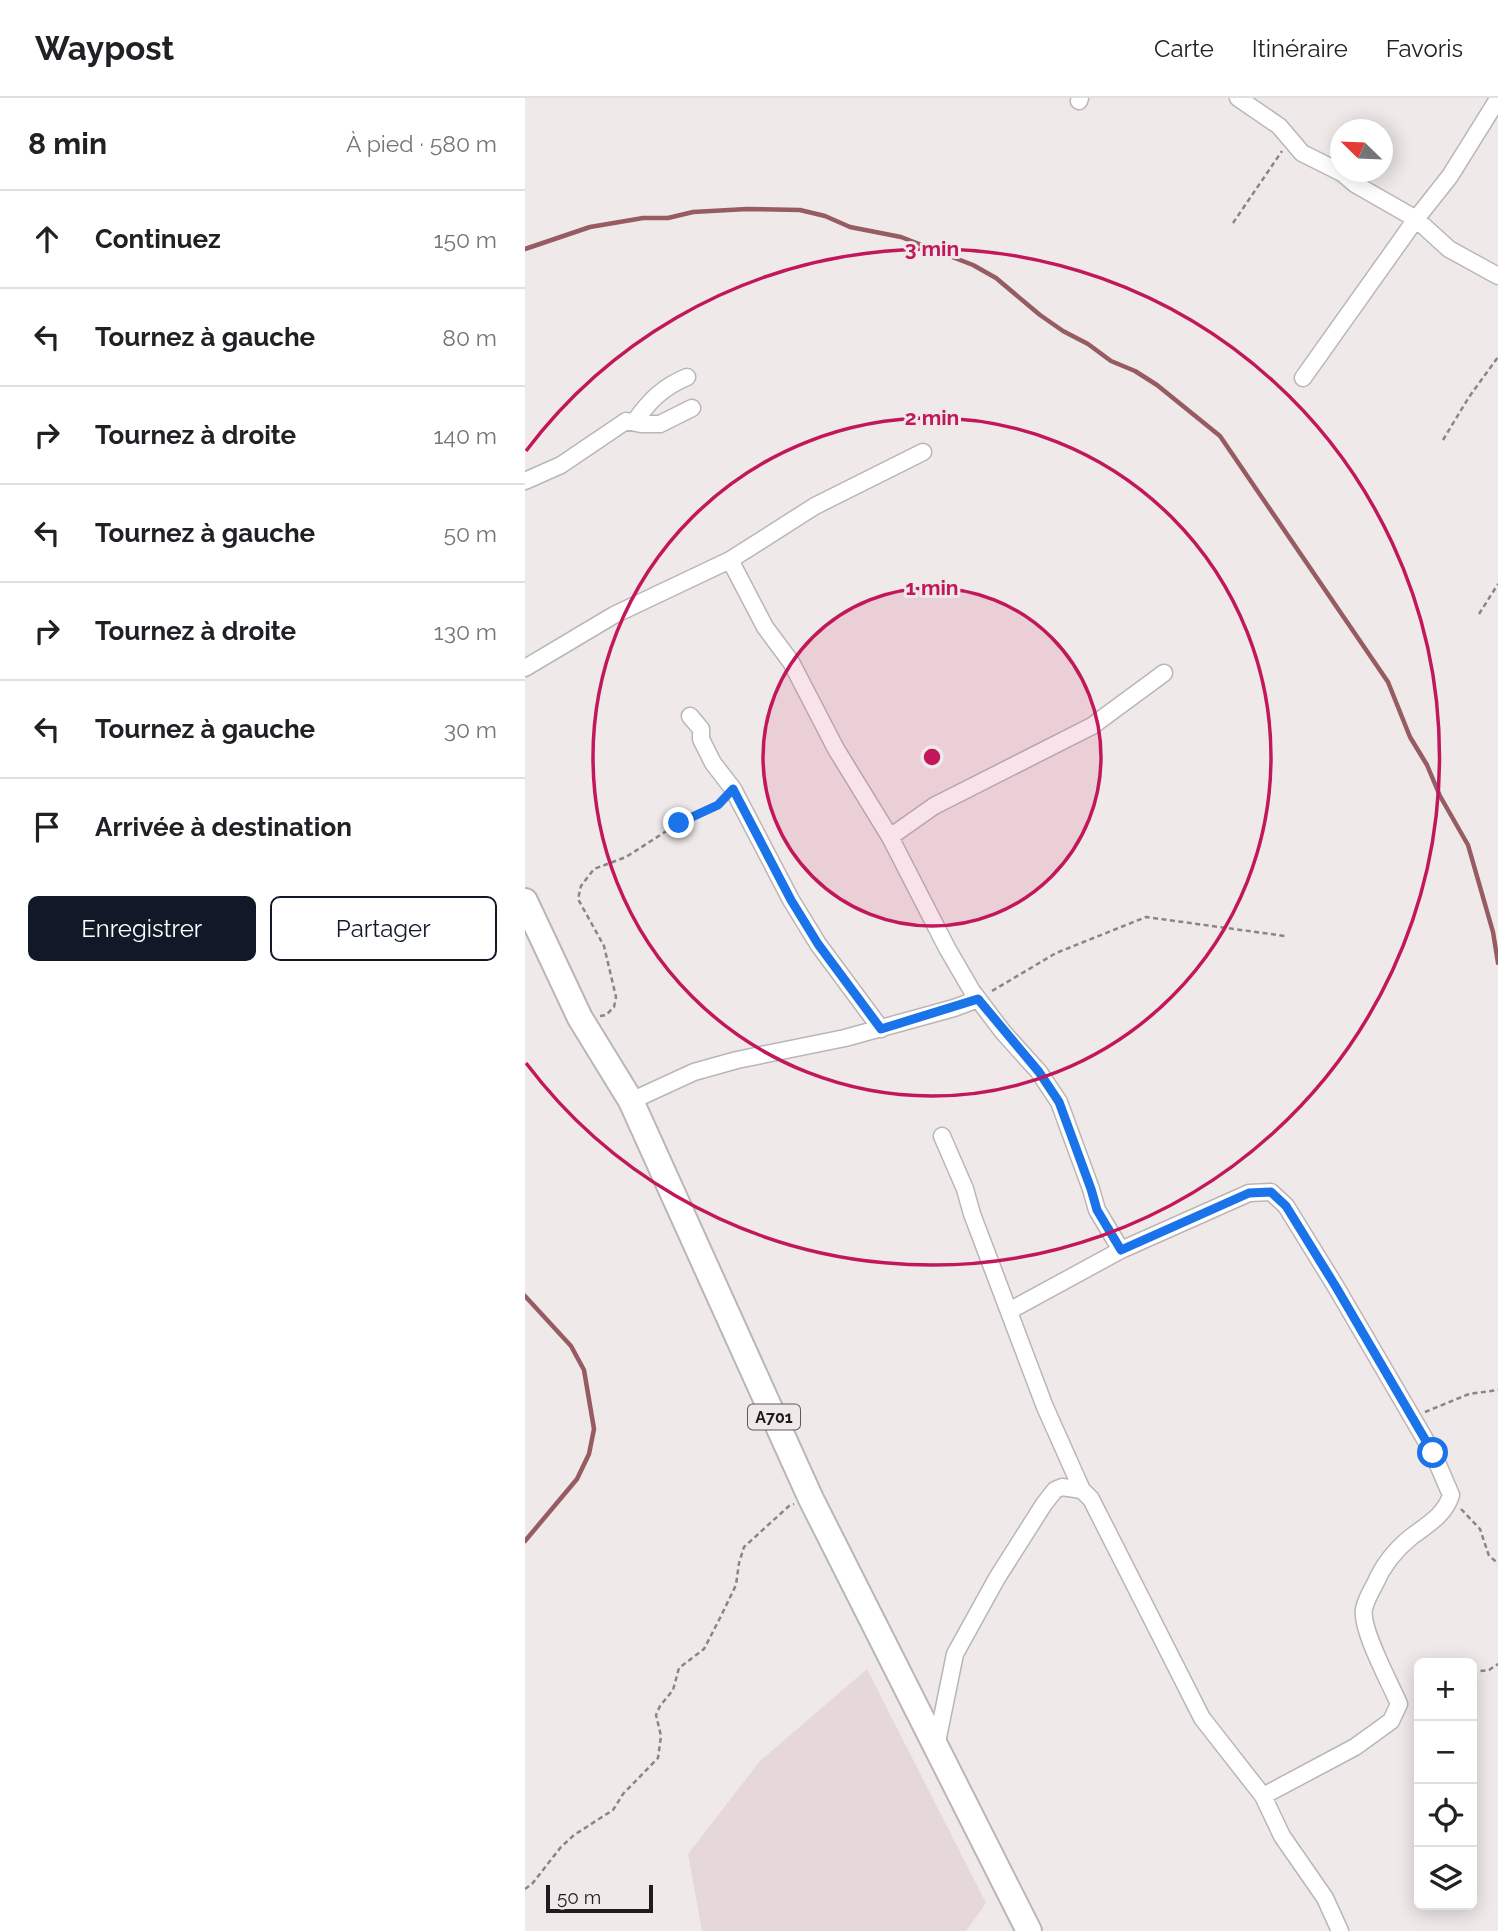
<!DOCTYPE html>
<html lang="fr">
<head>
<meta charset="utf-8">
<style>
  :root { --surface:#fff; --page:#f6f6f6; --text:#202124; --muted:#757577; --line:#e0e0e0; --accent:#111827 }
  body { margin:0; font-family:Raleway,sans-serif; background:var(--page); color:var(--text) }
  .controls { position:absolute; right:21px; bottom:21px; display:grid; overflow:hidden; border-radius:10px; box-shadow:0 4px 18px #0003 }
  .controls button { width:63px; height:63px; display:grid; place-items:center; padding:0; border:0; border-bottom:2px solid var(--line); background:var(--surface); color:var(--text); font:35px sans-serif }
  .compass { position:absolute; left:805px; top:21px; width:63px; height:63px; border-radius:50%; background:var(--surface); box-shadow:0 4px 18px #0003; rotate:293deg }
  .scale { position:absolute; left:21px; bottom:18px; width:107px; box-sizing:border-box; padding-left:7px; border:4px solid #1e1c1c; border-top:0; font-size:19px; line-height:24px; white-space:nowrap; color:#1e1c1c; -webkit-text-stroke:5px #efe9e9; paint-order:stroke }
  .stop { position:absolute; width:21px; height:21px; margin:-16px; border:5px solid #1a73e8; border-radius:50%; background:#fff }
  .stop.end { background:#1a73e8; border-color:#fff; box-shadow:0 2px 7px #0008 }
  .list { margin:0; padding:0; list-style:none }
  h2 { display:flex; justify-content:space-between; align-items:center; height:91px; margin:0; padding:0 28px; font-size:30px }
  h2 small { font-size:23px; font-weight:400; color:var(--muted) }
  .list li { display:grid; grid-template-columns:46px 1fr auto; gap:21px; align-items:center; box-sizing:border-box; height:98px; padding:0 28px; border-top:2px solid var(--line) }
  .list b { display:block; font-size:26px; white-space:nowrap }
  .list em { font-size:23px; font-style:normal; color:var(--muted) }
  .actions { display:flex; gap:14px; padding:21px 28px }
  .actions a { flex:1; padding:16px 0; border:2px solid var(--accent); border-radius:10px; text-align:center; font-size:24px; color:var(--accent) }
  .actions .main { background:var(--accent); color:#fff }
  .icon { flex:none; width:38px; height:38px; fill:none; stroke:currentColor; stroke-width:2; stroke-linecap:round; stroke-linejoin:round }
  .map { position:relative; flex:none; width:973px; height:1833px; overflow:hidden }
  header { display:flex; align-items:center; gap:42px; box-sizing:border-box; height:98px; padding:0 35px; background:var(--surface); border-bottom:2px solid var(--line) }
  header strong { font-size:33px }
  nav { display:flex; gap:38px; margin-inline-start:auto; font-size:24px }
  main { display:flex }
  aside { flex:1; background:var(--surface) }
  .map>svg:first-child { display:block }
  .built { fill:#e6d8d8 }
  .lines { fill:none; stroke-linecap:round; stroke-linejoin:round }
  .stream { stroke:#965c62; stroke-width:4.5 }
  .minor-casing { stroke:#bbb6b6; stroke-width:19 }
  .primary-casing { stroke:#bbb6b6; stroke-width:28 }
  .path { stroke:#8a8686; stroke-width:2.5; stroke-dasharray:5 3.5; stroke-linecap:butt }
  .minor { stroke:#fff; stroke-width:16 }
  .primary { stroke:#fff; stroke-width:24 }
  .route { stroke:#1a73e8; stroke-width:9 }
  .ring { fill:none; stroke:#c2185b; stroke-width:3.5 }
  .labels { text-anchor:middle; stroke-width:6; stroke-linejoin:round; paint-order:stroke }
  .shield { fill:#efe9e9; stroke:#5d5a5a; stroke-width:2 }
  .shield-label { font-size:16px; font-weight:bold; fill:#1e1c1c }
  .centre { fill:#c2185b; stroke:#efe9e9; stroke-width:3.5 }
  .ring-label { font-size:21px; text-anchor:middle; font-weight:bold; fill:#c2185b; stroke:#efe9e9; stroke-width:6; stroke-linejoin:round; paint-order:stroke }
</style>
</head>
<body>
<header>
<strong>Waypost</strong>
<nav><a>Carte</a><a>Itinéraire</a><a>Favoris</a></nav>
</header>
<main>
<aside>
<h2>8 min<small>À pied · 580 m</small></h2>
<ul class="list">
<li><svg class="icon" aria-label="ahead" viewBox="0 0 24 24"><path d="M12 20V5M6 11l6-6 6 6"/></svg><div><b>Continuez</b></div><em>150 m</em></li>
<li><svg class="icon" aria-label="left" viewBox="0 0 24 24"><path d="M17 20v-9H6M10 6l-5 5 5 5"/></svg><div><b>Tournez à gauche</b></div><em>80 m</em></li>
<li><svg class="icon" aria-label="right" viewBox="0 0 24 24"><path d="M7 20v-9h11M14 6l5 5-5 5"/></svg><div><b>Tournez à droite</b></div><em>140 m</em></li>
<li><svg class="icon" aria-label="left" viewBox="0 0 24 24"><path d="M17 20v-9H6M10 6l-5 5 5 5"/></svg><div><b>Tournez à gauche</b></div><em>50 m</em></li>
<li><svg class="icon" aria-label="right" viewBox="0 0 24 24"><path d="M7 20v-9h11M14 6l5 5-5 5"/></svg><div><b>Tournez à droite</b></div><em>130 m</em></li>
<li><svg class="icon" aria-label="left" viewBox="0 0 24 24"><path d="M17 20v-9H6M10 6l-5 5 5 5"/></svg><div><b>Tournez à gauche</b></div><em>30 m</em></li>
<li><svg class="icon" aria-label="arrive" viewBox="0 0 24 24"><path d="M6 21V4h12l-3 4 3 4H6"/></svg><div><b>Arrivée à destination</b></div></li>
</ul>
<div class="actions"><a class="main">Enregistrer</a><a>Partager</a></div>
</aside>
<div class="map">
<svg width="973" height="1833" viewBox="0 0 973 1833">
  <rect width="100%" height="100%" fill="#efe9e9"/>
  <!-- built -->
  <path class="built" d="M342,1571l119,234 -20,28h-264l-14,-77 72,-93z"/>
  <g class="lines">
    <!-- stream -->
    <path class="stream" d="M0,151l65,-22 53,-9h25l25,-6 54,-3 53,1 25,6 25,11 51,10 72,28 23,13 44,37 23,16 25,13 23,17 24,10 22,14 63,51 168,246 22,55 17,28 13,31 28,49 25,87 5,31
      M0,1198l46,50 13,24 10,59 -5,25 -12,25 -52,62"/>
    <defs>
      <path id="minor" d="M713,0l41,28 23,27 40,20 13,11 61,35 33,30 49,27
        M554,3l1,-3
        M778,280l113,-159 34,-43 48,-77
        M110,323c15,-21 28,-34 52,-44
        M0,383l36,-16 65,-44 15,3h19l32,-16
        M205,462l35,67 26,35 45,87 54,88 57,111 25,43 31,41 36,40 20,30 32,87 6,21 24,40
        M0,570l89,-53 116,-55 85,-54 108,-54
        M165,618l11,13v10l12,24 20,26 58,111 27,44 63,85
        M365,739l44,-31 158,-80 72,-53
        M106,1003l63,-29 43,-12 108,-22 109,-30 24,-9
        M417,1038l23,53 7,25 73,193 37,83
        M484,1213l112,-61 128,-57 22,-1 15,14 50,81 97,166 18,42c-6,20 -24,30 -40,42 -16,13 -28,28 -36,47 -4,7 -9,16 -11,25 -4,19 26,74 35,95l-8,17 -36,26 -92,49
        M411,1649l19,-93 42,-76 47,-74 11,-14 7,-3 20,3 9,9 111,219 61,78 19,40 43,62 15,33"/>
      <path id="primary" d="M0,803l55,117 51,83 180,398 218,432"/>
    </defs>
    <!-- minor casing -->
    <use href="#minor" class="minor-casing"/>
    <!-- primary casing -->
    <use href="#primary" class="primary-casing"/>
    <!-- path -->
    <path class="path" d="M708,125l49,-72
      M918,342l26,-43 29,-40
      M954,516l19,-30
      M467,893l64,-38 90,-36 139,19
      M75,918l6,-1 8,-8 2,-10 -12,-51 -26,-47 3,-13 13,-17 32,-12 53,-34 39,-18 4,-4
      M900,1314l44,-18 29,-4
      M936,1411l19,20 9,27 9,7
      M947,1574l17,-2 9,-6
      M0,1791l7,-5 29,-37 13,-12 39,-25 10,-16 35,-36 3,-22 -5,-21 4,-9 13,-16 6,-22 25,-19 17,-33 15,-31 3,-22 5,-16 45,-41 5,-2"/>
    <!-- minor -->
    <use href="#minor" class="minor"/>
    <!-- primary -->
    <use href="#primary" class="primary"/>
  </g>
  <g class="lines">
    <!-- route -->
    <path class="route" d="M154,725l39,-18 15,-16 58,111 27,44 63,85 97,-30 61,73 20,30 32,87 6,21 24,40 128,-57 22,-1 15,14 50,81 97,166"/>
  </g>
  <!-- distance rings -->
  <circle cx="407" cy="659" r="169" fill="#c2185b" fill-opacity=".12"/>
  <g class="ring">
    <circle cx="407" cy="659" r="169"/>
    <circle cx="407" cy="659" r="339"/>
    <path d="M1 353A508 508 0 1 1 1 965"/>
  </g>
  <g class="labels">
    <!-- shield labels -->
    <rect class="shield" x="223" y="1306.5" width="52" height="25" rx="5"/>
    <g class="shield-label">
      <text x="249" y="1325">A701</text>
    </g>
  </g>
  <circle cx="407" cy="659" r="10" class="centre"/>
  <g class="ring-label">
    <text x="407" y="158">3 min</text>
    <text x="407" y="327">2 min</text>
    <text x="407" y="497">1 min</text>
  </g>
</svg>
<div class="controls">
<button>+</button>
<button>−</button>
<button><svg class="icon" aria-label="locate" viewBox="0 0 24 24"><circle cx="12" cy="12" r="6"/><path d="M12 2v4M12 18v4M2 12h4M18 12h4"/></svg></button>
<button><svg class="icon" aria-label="layers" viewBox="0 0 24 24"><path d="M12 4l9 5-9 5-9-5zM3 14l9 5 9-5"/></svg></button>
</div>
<svg class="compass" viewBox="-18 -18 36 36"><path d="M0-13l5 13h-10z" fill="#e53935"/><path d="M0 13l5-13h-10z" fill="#757577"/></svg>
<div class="scale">50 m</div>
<div class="stop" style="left:908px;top:1355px"></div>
<div class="stop end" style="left:154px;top:725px"></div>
</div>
</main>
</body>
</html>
